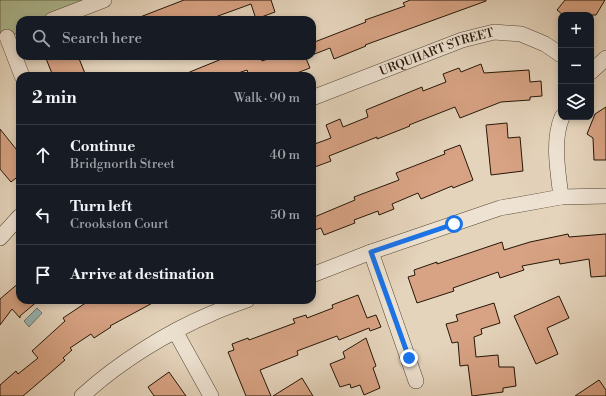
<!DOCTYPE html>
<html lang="en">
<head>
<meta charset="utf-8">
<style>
  :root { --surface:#171b24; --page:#242831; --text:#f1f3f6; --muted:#9ea1a6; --line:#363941 }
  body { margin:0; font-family:"Libre Bodoni",serif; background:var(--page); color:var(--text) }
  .controls { position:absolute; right:12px; top:12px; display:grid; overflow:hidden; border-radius:8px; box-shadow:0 2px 6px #0003 }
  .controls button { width:36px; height:36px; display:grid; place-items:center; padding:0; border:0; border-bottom:1px solid var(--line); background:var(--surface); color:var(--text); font:20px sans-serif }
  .stop { position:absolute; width:12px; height:12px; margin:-9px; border:3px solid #1a73e8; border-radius:50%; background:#fff }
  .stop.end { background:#1a73e8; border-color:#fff; box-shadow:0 1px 4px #0008 }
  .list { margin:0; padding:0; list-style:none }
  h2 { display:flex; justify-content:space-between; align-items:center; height:52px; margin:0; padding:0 16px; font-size:17px }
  h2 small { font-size:13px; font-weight:400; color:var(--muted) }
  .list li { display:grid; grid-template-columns:26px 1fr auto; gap:12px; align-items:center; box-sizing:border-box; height:60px; padding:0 16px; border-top:1px solid var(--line) }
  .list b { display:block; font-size:15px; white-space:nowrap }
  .list p { margin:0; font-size:13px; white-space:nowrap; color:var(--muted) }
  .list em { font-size:13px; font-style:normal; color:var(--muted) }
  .icon { flex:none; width:22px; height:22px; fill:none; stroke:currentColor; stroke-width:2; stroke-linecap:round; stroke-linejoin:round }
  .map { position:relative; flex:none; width:606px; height:396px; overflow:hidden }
  .search { position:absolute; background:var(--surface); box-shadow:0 2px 6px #0003; left:16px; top:16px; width:300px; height:44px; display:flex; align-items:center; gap:10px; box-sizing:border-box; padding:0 14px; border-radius:12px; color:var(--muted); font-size:15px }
  .panel { position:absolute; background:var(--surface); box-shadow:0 2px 6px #0003; left:16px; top:72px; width:300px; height:232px; border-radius:12px }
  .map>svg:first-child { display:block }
  .green { fill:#afbe95; stroke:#6a6a4e }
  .water { fill:#96b7b6; stroke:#697770 }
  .building { fill:#d8a384; stroke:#251607 }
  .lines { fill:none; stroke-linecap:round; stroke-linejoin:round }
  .minor-casing { stroke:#554634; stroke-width:16 }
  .minor { stroke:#eee3d3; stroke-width:15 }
  .route { stroke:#1a73e8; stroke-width:5 }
  .labels { text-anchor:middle; stroke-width:3; stroke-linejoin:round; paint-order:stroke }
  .street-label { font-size:12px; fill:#251607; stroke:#eee3d3 }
</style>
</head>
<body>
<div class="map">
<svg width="606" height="396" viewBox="0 0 606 396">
  <rect width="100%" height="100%" fill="#e5d4bc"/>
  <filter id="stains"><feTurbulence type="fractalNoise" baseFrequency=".005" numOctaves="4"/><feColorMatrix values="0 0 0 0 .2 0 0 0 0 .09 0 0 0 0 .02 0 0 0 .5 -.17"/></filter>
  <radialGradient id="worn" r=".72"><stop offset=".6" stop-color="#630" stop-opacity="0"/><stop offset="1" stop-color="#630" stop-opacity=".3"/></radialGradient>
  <!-- green -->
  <path class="green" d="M0,0h104l-52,20h-32v12l-20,8z"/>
  <!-- water -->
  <path class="water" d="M37,308l5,5 -13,14 -5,-6z"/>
  <!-- building -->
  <path class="building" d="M184,0h87l4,12 -19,7 -5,-15 -44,16h-72v-1z
    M410,0h76v1l-121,44 1,1 -32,13 -4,-11 -18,7v-12l54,-21 -1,-2 40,-14 -2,-3z
    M565,0h40l-9,15h-33l-6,-5z
    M45,56h33l8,20h-33z
    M229,56h31l2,5 14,-5h29l5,12 -21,8h-40l-2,-6 -17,6h-50z
    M481,64l3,9 45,-3 1,12 11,-1 1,15 -12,1v3l-29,2 -41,16 -5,-11 -46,18 1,1 -33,13v-2l-48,19 2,5 -19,7v-23l19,-7 -5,-13 14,-6 3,8 25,-10 -2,-7 56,-23 1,4 23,-9 -3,-8 16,-6 2,4z
    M606,107v53h-12l-1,-22 -6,-4 8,-20z
    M507,123l1,15 12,-1 3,34 -32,4 -5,-50z
    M0,129l20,25v21l-9,7 -11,-13z
    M460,145l13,35 -20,8 -1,-2 -31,13 -3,-6 -26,11 2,5 -15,6 -1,-4 -24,9 1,3 -31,12 -3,-7 -9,3v-13l43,-18 -1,-3 45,-17 -3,-7 49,-19 -1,-3z
    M568,234l1,3 37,-3v42l-15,1 -2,-18 -29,5 -1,-5 -37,7 2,4 -24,8 -2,-6 -45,16 1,3 -37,12 -9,-26 7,-2 -1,-5 23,-8v2l65,-22 2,8 26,-8z
    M20,282v18h19l-19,16v2l-8,-9 -12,16v-26z
    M358,295l9,23 9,-3 5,12 -11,4 -1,-3 -30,12 -2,-4 -40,15 1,4 -38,15 11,26h-25l-18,-44 6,-2 -2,-6 16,-6 1,2 46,-17 -2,-4 13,-4 1,3 26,-10 -1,-3z
    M559,296l10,22 -22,10 11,26 -22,10 -22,-48z
    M90,300h68l-48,26 1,1 -17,11 -3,-4 -21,14 2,2 -9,8 2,2 -42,36h-23v-11l16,-14 2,3 20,-16 -6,-7 33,-30 -2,-3z
    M494,303l6,20 -19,6 1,5 -8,3 2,20 22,-2 1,12h15l2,19 -13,2v4l-31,4 -4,-31 -8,1 -2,-24 -6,1 -6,-19 12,-3 -2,-6z
    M366,338l10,28 -3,2 7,20 -16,7 -4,-10 -9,3 -1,-4 -10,3 -10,-23 15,-6 -2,-6z
    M169,372l17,24h-32l-6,-9z
    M302,378l11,18h-40z
    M599,380l7,10v6h-31z"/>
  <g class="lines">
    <defs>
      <g id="minor">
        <path d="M52,20l52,-20"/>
        <path d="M7,37l15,39"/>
        <path d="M591,72l15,-14"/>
        <path id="s1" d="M312,98l150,-58 32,-8 27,2 24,10 16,11"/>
        <path d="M561,197c-3,-26 -9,-56 1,-80"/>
        <path d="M0,238l20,-22"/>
        <path d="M371,252l45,129"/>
        <path d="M312,275l59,-23 129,-44 61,-11 45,-1"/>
        <path d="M175,331l36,65"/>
        <path d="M82,396c36,-33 85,-64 131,-83 11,-5 23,-9 34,-13"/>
      </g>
    </defs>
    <!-- minor casing -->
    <use href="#minor" class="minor-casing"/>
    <!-- minor -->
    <use href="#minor" class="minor"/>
  </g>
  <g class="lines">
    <!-- route -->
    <path class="route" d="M409,358l-38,-106 83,-28"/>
  </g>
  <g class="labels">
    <!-- street labels -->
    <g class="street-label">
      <text dy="4" stroke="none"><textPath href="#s1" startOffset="133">URQUHART STREET</textPath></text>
    </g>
  </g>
  <rect width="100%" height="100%" filter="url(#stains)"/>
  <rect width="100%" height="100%" fill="url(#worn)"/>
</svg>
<div class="controls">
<button>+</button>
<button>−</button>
<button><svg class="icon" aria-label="layers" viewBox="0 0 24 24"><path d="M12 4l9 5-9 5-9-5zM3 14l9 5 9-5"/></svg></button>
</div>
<div class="stop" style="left:454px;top:224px"></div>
<div class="stop end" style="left:409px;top:358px"></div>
<div class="search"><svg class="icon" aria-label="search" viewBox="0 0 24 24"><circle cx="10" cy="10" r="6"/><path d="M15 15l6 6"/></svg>Search here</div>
<section class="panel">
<h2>2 min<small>Walk · 90 m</small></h2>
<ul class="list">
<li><svg class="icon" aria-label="ahead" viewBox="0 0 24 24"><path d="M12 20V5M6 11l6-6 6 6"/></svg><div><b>Continue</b><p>Bridgnorth Street</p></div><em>40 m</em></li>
<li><svg class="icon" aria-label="left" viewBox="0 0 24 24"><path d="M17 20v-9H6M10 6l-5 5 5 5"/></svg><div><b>Turn left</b><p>Crookston Court</p></div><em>50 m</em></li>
<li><svg class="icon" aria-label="arrive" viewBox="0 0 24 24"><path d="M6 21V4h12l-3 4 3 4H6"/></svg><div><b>Arrive at destination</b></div></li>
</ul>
</section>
</div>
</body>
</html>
